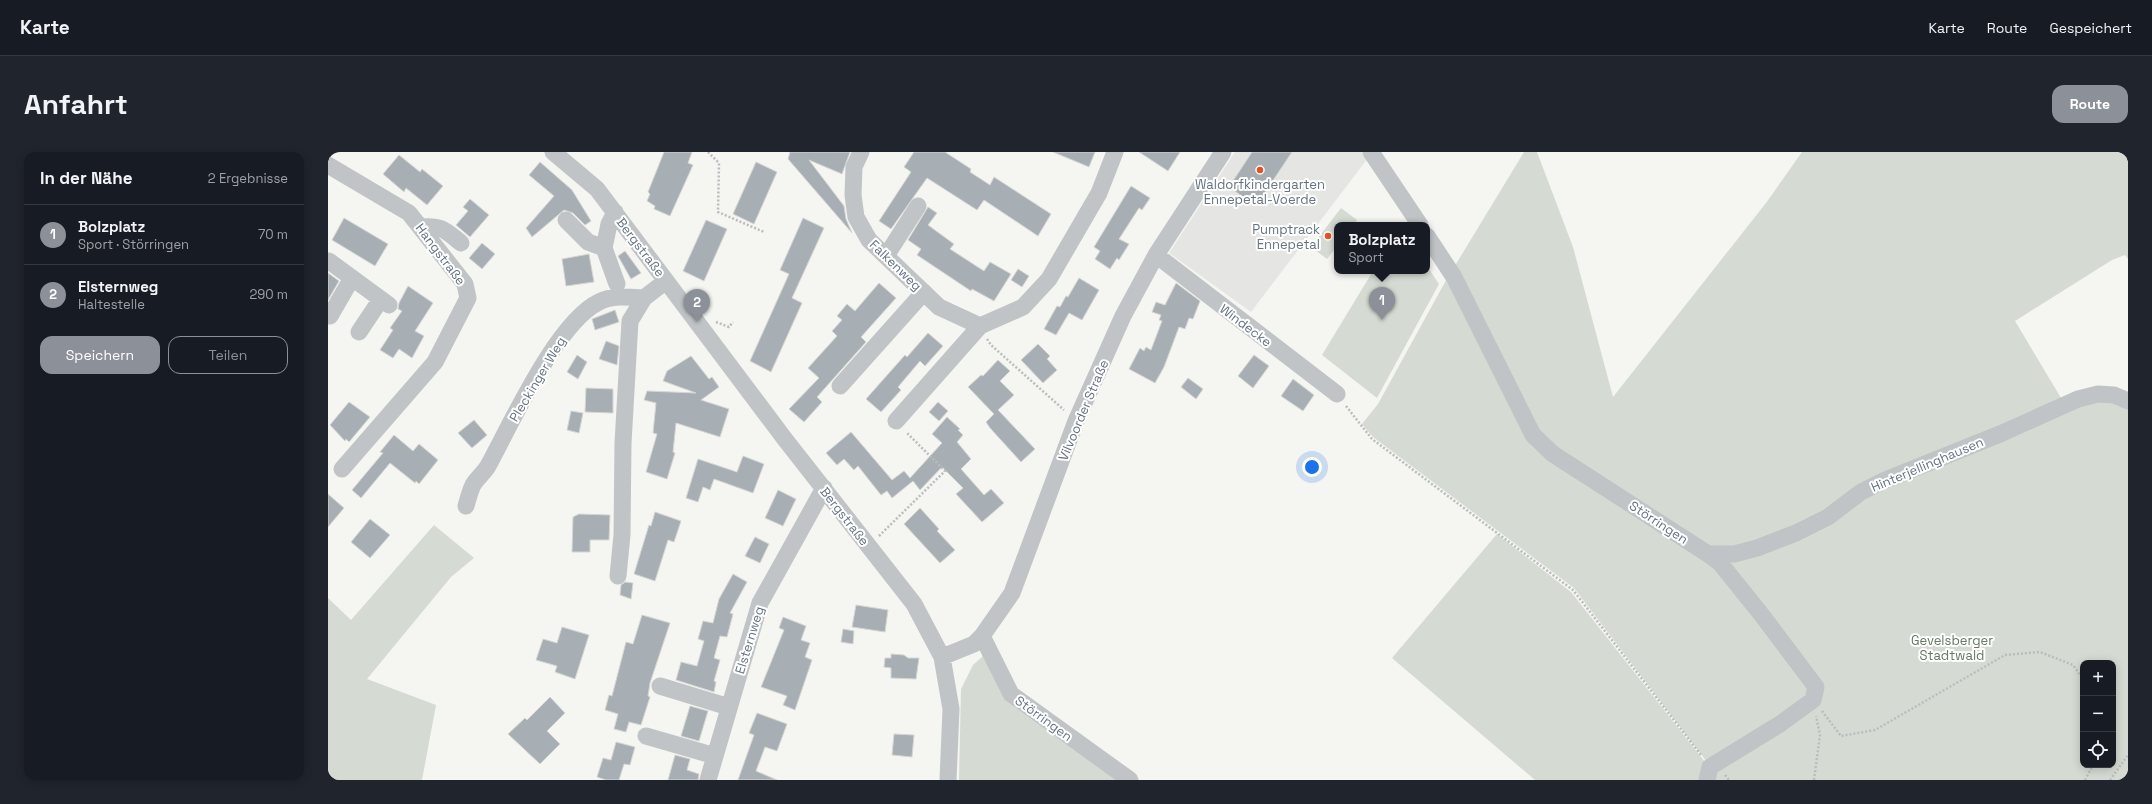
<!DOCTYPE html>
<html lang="de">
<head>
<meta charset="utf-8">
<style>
  :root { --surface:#171b24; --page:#20242c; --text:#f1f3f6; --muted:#9ea1a6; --line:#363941; --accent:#8c9099 }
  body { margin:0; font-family:"Space Grotesk",sans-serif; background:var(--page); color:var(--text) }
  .controls { position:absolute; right:12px; bottom:12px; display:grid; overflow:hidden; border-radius:8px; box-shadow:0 2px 10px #0003 }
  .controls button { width:36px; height:36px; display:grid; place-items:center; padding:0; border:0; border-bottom:1px solid var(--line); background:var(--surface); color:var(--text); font:20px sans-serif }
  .you { position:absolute; left:984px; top:315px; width:14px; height:14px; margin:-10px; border:3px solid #fff; border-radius:50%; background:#1a73e8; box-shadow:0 0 0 6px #1a73e833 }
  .badge { display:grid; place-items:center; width:26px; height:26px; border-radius:50%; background:var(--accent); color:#fff; font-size:13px; font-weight:700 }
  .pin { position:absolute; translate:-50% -33px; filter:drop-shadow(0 1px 2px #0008) }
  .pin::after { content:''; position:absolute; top:21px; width:14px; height:12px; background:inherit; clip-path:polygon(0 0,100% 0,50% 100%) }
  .popup { position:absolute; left:1006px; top:70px; width:96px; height:52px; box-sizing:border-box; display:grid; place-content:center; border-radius:8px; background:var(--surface); filter:drop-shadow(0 1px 3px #0005); font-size:13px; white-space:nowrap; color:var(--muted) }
  .popup b { font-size:15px; color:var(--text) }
  .popup::after { content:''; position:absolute; left:50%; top:100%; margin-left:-8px; border:8px solid transparent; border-top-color:var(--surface) }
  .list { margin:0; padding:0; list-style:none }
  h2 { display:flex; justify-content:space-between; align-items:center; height:52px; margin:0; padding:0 16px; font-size:17px }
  h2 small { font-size:13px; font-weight:400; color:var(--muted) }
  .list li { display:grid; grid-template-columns:26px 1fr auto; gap:12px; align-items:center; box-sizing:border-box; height:60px; padding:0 16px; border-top:1px solid var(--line) }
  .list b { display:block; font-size:15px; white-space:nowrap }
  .list p { margin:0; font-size:13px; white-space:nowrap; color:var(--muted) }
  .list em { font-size:13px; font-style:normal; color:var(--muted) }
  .actions { display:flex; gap:8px; padding:12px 16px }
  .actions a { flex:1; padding:9px 0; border:1px solid var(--accent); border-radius:12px; text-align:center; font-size:14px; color:var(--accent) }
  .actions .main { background:var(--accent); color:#fff }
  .icon { flex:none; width:22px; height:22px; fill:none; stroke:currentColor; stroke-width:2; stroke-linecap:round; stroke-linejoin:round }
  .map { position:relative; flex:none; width:1800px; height:628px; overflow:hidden; border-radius:12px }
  header { display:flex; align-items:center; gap:24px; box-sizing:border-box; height:56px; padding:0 20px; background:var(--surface); border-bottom:1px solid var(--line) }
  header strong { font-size:19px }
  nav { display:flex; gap:22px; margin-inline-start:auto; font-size:14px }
  .intro { display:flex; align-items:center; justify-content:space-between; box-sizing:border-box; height:96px; padding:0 24px }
  h1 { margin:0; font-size:28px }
  .button { padding:10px 18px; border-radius:12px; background:var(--accent); color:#fff; font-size:14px; font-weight:700 }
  main { display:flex; gap:24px; padding:0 24px }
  aside { flex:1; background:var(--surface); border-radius:12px; box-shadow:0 2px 10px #0003 }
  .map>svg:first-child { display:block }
  .built { fill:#e5e6e4 }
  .green { fill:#d5dbd2; fill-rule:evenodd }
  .building { fill:#a7afb4; stroke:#d6d6d3 }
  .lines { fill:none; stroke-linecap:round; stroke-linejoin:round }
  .path { stroke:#babcbe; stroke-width:2.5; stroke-dasharray:2 2; stroke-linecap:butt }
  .minor { stroke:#c0c4c7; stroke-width:17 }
  .poi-dot { fill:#e25224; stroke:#fff; stroke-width:1.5 }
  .labels { text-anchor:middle; stroke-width:4; stroke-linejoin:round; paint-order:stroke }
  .poi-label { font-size:13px; fill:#647482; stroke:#fff }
  .street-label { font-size:13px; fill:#647482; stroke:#fff }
  .park-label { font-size:13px; fill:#677962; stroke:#fff }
</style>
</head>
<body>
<header>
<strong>Karte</strong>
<nav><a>Karte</a><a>Route</a><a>Gespeichert</a></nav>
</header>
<div class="intro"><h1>Anfahrt</h1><a class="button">Route</a></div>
<main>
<aside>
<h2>In der Nähe<small>2 Ergebnisse</small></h2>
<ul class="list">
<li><span class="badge">1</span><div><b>Bolzplatz</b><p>Sport · Störringen</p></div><em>70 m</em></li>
<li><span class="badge">2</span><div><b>Elsternweg</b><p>Haltestelle</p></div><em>290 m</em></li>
</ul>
<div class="actions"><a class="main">Speichern</a><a>Teilen</a></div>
</aside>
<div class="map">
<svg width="1800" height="628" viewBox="0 0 1800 628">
  <rect width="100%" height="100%" fill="#f5f5f1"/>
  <!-- built -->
  <path class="built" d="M907,0h128l5,6 -117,154 -82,-59z"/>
  <!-- green -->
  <path class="green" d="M1196,0h13l36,95 40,150 153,-194 36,-51h326v107l-3,-4 -13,5 -97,61 49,82 -306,142 -46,5 -171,-109 -88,-172z
    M1013,56l16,12 -3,5h-17v21l-10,13 -16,-12z
    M1099,114l12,18 -62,114 -55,-43 51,-84h54z
    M1122,121l81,164 184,120h19l129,-62 235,-97 30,6v376h-593l-143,-122 105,-124 74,58 138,175 1,-1 -136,-178 -201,-151 -11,-13 16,-20zM1755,511h30v102h-30z
    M106,373l40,33 -23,19 -84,102 69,26 -14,75h-94v-182l23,22z
    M655,504l23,45 111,79h-158l2,-91 12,-24z"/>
  <!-- building -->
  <path class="building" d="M336,0h28l-4,11 5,2 -23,51 -16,-7 1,-3 -8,-5 3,-7 -2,-2z
    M462,0h60l-8,22 -33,-14 35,46 2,13 6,14 -64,-74z
    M586,0h31l26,17 -1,3 20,13 4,-8 57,37 -13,22 -54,-36 -7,10 -50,-32 -36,51 -12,-8 32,-49 -7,-5z
    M725,0h42l-6,15z
    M811,0h41l-12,19z
    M924,0h40l-36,54 -27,-19z
    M71,3l21,17 2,-3 21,17 -16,19 -21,-17 -2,4 -21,-18z
    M212,10l32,28 19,31 -6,4 -12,-12 -9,-3 -32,27 -6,-9 28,-32 -25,-21z
    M428,10l21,10 -23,52 -21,-10z
    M803,34l19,12 -8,12 -3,-2 -20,31 10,5 -10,16 -2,-2 -7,11 -15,-10 5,-8 -6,-4z
    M142,47l19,16 -19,22 -14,-12 12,-14 -5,-4z
    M600,55l9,6 -9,12 26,19 -4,5 34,22 6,-9 21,12 -17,27 -22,-12 -1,2 -54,-36 4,-6 -13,-9z
    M16,66l44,26 -13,22 -43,-26z
    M475,66l21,10 -32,70 10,5 -31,69 -21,-11 39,-87 -9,-4z
    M378,68l21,9 -23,52 -21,-10z
    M154,91l13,11 -13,15 -13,-11z
    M297,99l16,22 -10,6 -13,-23z
    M261,102l5,28 -28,4 -4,-27z
    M690,117l11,7 -7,11 -11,-7z
    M0,121l11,8 -11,19z
    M751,126l20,12 -17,30 -13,-7 -13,22 -12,-6 13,-23 3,1 6,-11 2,1z
    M551,131l17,15 -35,39 5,5 -49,55 5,5 -18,20 -15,-13 30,-31 -11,-10 29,-32 -5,-5 10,-11 -5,-4 10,-12 8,7z
    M848,131l24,18 -7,18 -4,-1 -4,11 -6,-2 -15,40 -9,16 -26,-14 11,-21 4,3 2,-4 5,3 11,-29 -3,-1 2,-5 -9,-3 4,-10 9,3z
    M80,134l25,17 -18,28 9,5 -12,22 -13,-9 -6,9 -13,-8 13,-20 -3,-2 12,-17 -4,-2 1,-6z
    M287,158l4,12 -24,8 -3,-11z
    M600,181l15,13 -18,20 -5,-5 -22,26 3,3 -20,22 -15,-13 39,-44 2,2z
    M278,189l13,5 -2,19 -18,-6z
    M710,192l12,12 -3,3 10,11 -14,13 -22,-23z
    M249,203l10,7 -9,17 -11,-7z
    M926,203l15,11 -16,22 -15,-12z
    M363,204l18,23 3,-2 7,10 -18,13 28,9 -9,28 -44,-14 -3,29 2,1 -8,26 -21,-7 11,-38 -4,-1 3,-30 -12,-3 3,-9 49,2 -33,-12 4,-10z
    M670,208l12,11 -10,10 14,14 -16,15 37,39 -14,13 -31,-34 -4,-6 8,-8 -26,-27 13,-12 2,1z
    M860,226l15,11 -7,10 -15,-12z
    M965,227l21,16 -11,16 -22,-15z
    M258,236l27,1v24l-28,-1z
    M21,250l21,15 -21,25 -3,-3 -1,2 -15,-16z
    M610,250l10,9 -9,10 -10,-9z
    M243,259l12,2 -4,20 -12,-3z
    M619,265l13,12 -2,1 5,5 -6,7 14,17 -10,10 23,26 7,-6 13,14 -22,19 -26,-28 7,-6 -21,-21 -22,23 -7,-9 -21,17 -5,-7 -6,4 -23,-29 -4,4 -10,-11 -7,6 -11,-12 25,-21 41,48 12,-9 6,7 32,-35 -10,-9z
    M146,268l13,15 -15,13 -14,-15z
    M66,283l19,16 6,-7 19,16 -19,24 -3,-3 -1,2 -25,-20 -29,35 -9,-8 31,-37 -3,-1z
    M415,304l21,8 -11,29 -39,-14 -4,11 -7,-3 -5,15 -12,-4 12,-39 39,13z
    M450,338l18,9 -13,27 -18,-8z
    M0,342l16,14 -16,19z
    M592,356l19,21 -2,2 18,19 -15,13 -36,-39z
    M327,360l26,9 -7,21 -6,-2 -13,41 -21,-7 15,-49 2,1z
    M251,362l31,1 -1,25h-19v12h-18l1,-35z
    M42,367l20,16 -20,23 -19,-16z
    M427,385l14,7 -9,19 -15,-7z
    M405,422l14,8 -17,31 3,1 -6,23 -7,-1 -6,22 6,2 -6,21 2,1 -2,10 -38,-12 5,-18 16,4 7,-25 -6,-2 5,-18 10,2 6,-24z
    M297,430l8,1 -2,16 -11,-4 1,-10z
    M528,453l32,5 -3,22 -33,-5z
    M314,463l28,8 -20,60 -2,13 2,1 -9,28 -12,-3 -3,10 -12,-3 4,-15 -13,-4 4,-15 3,1 14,-54 7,2z
    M455,465l23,9 -5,14 9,3 -5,14 7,3 -17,50 -12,-5 4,-9 -26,-9 23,-57 -5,-2z
    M234,475l27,8 -14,44 -20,-7 2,-6 -21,-6 7,-21 14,4z
    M515,477l11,2 -1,13 -12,-2z
    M563,502l13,1 4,3h11l-3,21 -25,-1v-10l-7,-1 1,-9h6z
    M222,545l15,16 -18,18 13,13 -20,20 -32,-30 17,-16 2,2z
    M362,554l18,5 -9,30 -18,-5z
    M429,561l30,11 -10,27 -12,-4 -9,24 21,9h-39l16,-45 -5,-2z
    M566,582l20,1 -2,22 -20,-2z
    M288,590l19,5 -5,18 -6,-1 -5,16h-13l-9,-3 6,-19 8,2z
    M347,603l15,4 -3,11 12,4 -1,6h-30z"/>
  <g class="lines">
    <!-- path -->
    <path class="path" d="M380,0l11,11 -1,49 46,20
      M388,170l13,5 4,-5
      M659,187l4,6 73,65
      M1018,254l26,33 201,151 128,165
      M551,384l66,-65 -39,-39
      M1494,559l19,25 34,-6 130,-75 35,-3 33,13 10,14
      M1397,623l4,5
      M1486,628l6,-45 -4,-19
      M1757,628l8,-15
      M1782,628l18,-25"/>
    <!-- minor -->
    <path class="minor" d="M225,0l44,37 187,249 130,166 28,53 9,52 -3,71
      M533,0l-7,15 -1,28 3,22 13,23 70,67 41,19 43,-19 26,-28 50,-86 16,-41
      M1043,0l49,73
      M0,13l81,48 56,71 3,14 -33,64 -93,107
      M287,60l-6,12 -5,24 13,36
      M238,68l22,22 16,6
      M93,75c21,-2 24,3 40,16
      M1099,84l27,41 79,158 20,19 155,100 12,9 41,51 55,73 -3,13 -33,24 -70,43 -3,13
      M828,103l181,139
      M558,104l32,-50
      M0,110l1,-1 60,44
      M2,164l22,-38
      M31,180l22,-33
      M512,234l84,-94
      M568,269l84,-95
      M138,354c2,-7 4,-15 7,-21 4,-7 11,-12 15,-19 23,-42 69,-144 111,-164 14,-7 30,-5 45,-4
      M1380,402h26l23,-6 39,-15 32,-16 33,-25 22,-11 117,-47 78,-35 20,-5 16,1 14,6
      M290,424l4,-41 1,-92 7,-122 14,-23 22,-17
      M654,484l29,58 119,86
      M614,505l32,-13 8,-8 30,-43 64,-172 47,-105 33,-61 67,-103
      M332,534l69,21
      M318,584l69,20
      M380,628l52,-177 64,-115"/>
  </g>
  <!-- markers -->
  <g class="poi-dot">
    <circle cx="932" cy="18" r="4"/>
    <circle cx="1000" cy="84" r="4"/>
  </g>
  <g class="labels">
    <!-- poi labels -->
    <g class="poi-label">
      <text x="932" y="37">Waldorfkindergarten<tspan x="932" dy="15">Ennepetal-Voerde</tspan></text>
      <text x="992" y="82" text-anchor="end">Pumptrack<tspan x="992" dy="15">Ennepetal</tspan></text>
    </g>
    <!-- street labels -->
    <g class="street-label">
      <text transform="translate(313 95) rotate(53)" y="5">Bergstraße</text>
      <text transform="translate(113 102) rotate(53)" y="5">Hangstraße</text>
      <text transform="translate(568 113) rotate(44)" y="5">Falkenweg</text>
      <text transform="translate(918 173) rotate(37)" y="5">Windecke</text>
      <text transform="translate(209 227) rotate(-59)" y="5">Pleckinger Weg</text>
      <text transform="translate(755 258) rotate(-67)" y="5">Vilvoorder Straße</text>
      <text transform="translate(1599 312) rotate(-23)" y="5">Hinterjellinghausen</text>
      <text transform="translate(517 364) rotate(52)" y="5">Bergstraße</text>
      <text transform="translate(1331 370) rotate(33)" y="5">Störringen</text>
      <text transform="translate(421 488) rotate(-73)" y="5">Elsternweg</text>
      <text transform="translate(716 566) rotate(36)" y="5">Störringen</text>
    </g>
    <!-- park labels -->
    <g class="park-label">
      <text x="1624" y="493">Gevelsberger<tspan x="1624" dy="15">Stadtwald</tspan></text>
    </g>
  </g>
</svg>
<div class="controls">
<button>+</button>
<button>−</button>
<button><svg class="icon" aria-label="locate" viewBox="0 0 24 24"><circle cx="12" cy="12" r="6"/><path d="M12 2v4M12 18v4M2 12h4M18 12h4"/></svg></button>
</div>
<div class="you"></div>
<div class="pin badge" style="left:1054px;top:168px">1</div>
<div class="popup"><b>Bolzplatz</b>Sport</div>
<div class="pin badge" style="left:369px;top:170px">2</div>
</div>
</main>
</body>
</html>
